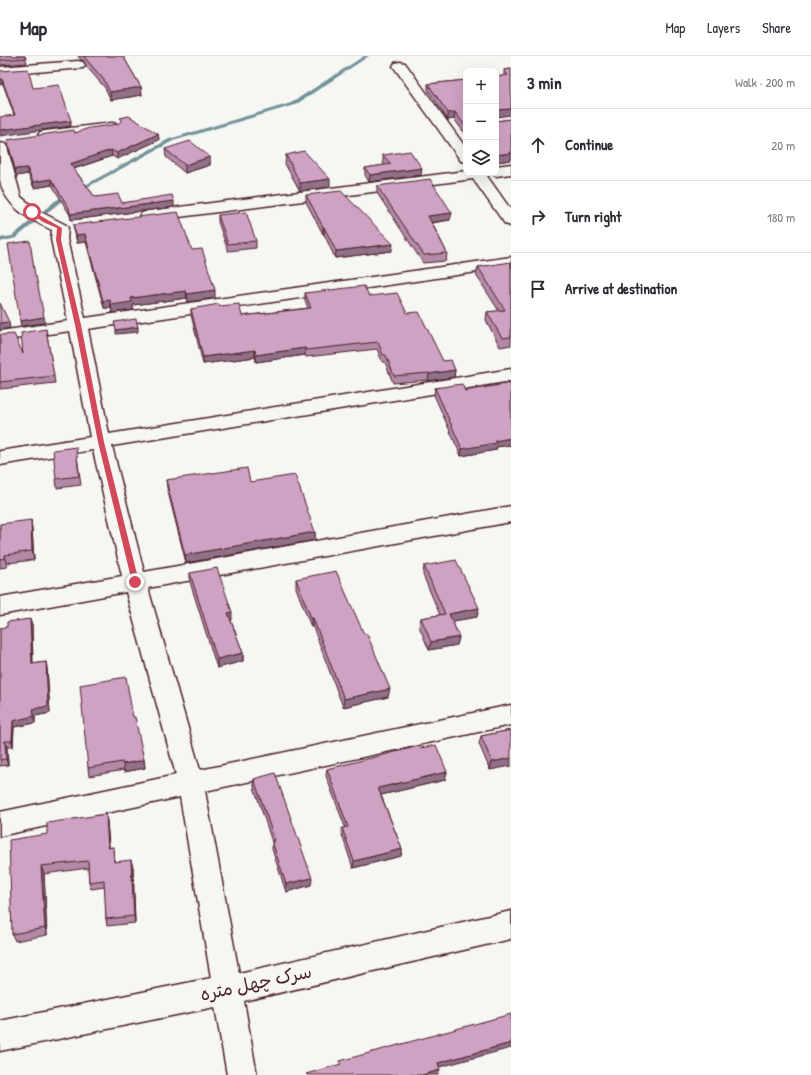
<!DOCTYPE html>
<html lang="en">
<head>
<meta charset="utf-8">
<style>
  :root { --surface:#fff; --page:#f2f2f3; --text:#2b2b33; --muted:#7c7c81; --line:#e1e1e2 }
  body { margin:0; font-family:"Patrick Hand","Playpen Sans Arabic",sans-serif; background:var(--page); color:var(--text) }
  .controls { position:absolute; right:12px; top:12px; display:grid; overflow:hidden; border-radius:8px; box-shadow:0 4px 16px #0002 }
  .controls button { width:36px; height:36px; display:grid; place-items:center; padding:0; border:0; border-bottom:1px solid var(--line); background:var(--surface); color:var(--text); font:20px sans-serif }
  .stop { position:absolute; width:12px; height:12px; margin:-9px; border:3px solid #d1495b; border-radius:50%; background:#fff }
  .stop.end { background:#d1495b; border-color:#fff; box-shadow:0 1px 4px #0008 }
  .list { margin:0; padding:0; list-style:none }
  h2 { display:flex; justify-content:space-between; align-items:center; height:52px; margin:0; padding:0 16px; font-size:17px }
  h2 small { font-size:13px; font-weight:400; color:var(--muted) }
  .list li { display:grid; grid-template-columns:26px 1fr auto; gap:12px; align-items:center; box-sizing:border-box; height:72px; padding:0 16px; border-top:1px solid var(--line) }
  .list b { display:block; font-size:15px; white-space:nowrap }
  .list em { font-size:13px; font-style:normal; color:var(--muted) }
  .icon { flex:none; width:22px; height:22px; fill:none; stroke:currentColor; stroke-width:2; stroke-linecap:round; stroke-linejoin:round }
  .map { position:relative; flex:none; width:511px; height:1019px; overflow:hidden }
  header { display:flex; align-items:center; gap:24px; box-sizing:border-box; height:56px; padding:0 20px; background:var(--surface); border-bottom:1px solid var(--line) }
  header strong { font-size:19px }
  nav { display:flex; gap:22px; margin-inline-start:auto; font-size:14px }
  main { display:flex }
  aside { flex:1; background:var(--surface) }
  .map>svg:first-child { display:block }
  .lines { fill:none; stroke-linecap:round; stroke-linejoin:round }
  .stream { fill:#729299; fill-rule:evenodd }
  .minor-casing { stroke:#4a1f2b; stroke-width:3 }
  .minor { fill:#f6f6f2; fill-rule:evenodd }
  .wall { fill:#b28aa7; stroke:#4a1f2b }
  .shaded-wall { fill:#917188; stroke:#4a1f2b }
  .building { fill:#cfa1c2; stroke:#4a1f2b }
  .route { fill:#d1495b }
  .labels { text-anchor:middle; stroke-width:3.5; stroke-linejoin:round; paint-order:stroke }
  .near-street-label { font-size:18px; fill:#4a1f2b; stroke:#f6f6f2 }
</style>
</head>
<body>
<header>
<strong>Map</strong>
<nav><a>Map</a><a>Layers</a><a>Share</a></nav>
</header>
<main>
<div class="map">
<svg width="511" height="1019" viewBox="0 0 511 1019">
  <rect width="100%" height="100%" fill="#f6f6f2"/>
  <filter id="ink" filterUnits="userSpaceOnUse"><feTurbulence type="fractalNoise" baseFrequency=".025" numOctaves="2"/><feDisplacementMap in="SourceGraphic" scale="8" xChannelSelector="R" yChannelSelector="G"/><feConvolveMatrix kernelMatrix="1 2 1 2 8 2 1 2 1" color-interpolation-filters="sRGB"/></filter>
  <g filter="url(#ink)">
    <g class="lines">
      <!-- stream -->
      <path class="stream" d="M364,0h5l-74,49 -122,36 -93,50 -4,-1 93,-51 122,-36z
        M67,138l4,1 -12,8 -43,35 -16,4v-4l12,-2 43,-35z"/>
      <defs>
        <path id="minor" d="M78,5l5,1 2,3 -2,3 -83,7v-8z
          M400,6l5,1 61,85v14l-5,-1 -68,-95 2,-3z
          M112,67l5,1 2,3 -2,3 -72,9 -5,-1 -2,-3 2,-3 5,-1z
          M0,87l5,1 2,3 14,50 18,14 27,14 2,3 -1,11 18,79 426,-61v10l-423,62 21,105 402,-65v12l-399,65 32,126 367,-66v16l-363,66 52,182 311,-65v20l-306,66 34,182 272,-62v28l-267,62 13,74h-30l-12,-68 -215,44v-30l211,-43 -31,-181 -180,39v-24l176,-37 -50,-183 -126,23v-18l122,-21 -29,-126 -93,15v-14l90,-14 -20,-106 -70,10v-10l68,-10 -17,-82 1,-9c-23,-11 -47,-23 -52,-50 0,-12 0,-25 0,-37z
          M511,108v10l-15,2 -6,-3h6v-7z
          M466,115v2h24l-3,3 24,34v16l-6,-2 -32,-45 -325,42 -6,-2 -2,-3 2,-3 6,-2z"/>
      </defs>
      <!-- minor casing -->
      <use href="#minor" class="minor-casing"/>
      <!-- minor -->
      <use href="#minor" class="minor"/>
    </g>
    <!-- wall -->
    <path class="wall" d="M0,0h25l2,7 -27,2z
      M78,0h45l18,31 1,8 -31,5 -6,-12 -19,-22 -2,-5 -3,-1z
      M511,13l-15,48v4l15,-2v41l-15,2v-85l8,-1v-6z
      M0,15l33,17 38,38 -57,-11 -11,-31z
      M466,24v55l-12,-16 -6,1 -20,-30v-6z
      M75,77l83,1 1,6 -42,19 -5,-3 -38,13 21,28 27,6 52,4 -103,13 -1,-5 -18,-30 -18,3 -6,-14 -12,2 -8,-30 -1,-6z
      M165,93l45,8v8l-25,8 -19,-16z
      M286,99l44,32 -30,4 -15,-27z
      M383,99l38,20 -52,7 -4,-7v-7l20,-3 -2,-2z
      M377,130l73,34 -18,3 15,30 -1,8 -23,2 -46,-70z
      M306,139l86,56 -57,7 -11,-24h-1l-17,-32z
      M218,159l38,26v7l-28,3 -10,-29z
      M73,169l119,25 23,48 -27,4 -1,-4 -54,7v5l-21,3 -1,-5h-7l-18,-66 -9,1z
      M511,207v82l-11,2 -14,-27 1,-8 12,-1 -23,-36 2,-8z
      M305,237l64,3 38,17 36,48 12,9 -1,7 -26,4v-1l-35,3 -8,-21h-3l-5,-13 -71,8 -1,-2 -49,7 -1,-5 -52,7 -12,-49v-6l29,-3 22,10 66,-8 -3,-8z
      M46,273l9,54 -55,6v-54l23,19z
      M511,327v62l-15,2v3l-35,6 -27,-61 1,-7 30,3z
      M77,400l4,29 -24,3 -1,-9z
      M166,424l84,2 65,50v8l-129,23 -19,-75z
      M0,468l32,5 2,31 -27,3v4l-7,1z
      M424,510l53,51 -25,4 7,16 -2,8 -28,5 -10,-24 2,-8 19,-3 -17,-40z
      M190,517l42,47 -1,1 12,32v8l-26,7 -27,-86z
      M296,523l92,118 -45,10 -30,-80h-2l-15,-39z
      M30,563l2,6 1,39 13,-2 1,6 3,45 -15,3v7l-21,4 -1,20h-6l1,18 -8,1v-138l7,-1z
      M133,661l11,43 1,8 -21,4v-2l-35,6 -1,-8z
      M511,674l-21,40 -11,-26 2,-8z
      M420,692l27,24 -2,8 -64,15 21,54 -1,7 -48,12 -11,-33v-7l3,-1 -19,-51 1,-7z
      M254,723l57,106 -25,7 -14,-43v-7l-18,-55z
      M106,758l1,8 2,26 4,-1 2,15 18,5 2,56 -28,3 -1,-7 -1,-32 -14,2 -2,-7 -1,-14 -44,6 3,61 -32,6 -3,-7 35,-100z"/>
    <!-- shaded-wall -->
    <path class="shaded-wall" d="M0,23h2l1,5 -3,1z
      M141,31l1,8 -31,5 -1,-8z
      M511,53v6l-15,2v-7z
      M455,56l-1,7 -6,1v-7z
      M71,65v5l-71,10v-6z
      M158,78l1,6 -42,19v-6z
      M111,94l1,6 -42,14v-6z
      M511,97v7l-15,2v-7z
      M210,101v8l-25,8v-8z
      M27,112l1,6 -12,2 -1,-7z
      M422,112l-1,7 -52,7 1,-7z
      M51,123l1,6 -18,3 -1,-6z
      M330,123v8l-30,4v-8z
      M174,145v6l-103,13 -1,-6z
      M452,157l-2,7 -23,3 1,-7z
      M323,171h1v7h-1z
      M85,178l1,8 -9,1 -1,-8z
      M393,188l-1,7 -57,7 1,-7z
      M215,234v8l-27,4 -1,-8z
      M186,235l1,7 -54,7v5l-21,3 -1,-8 20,-7z
      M110,244l1,8h-7l-1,-7z
      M44,261l1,6 -24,3 -1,-5z
      M9,266l1,6 -10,2v-7z
      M138,271v5l-22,2v-4z
      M305,292v7l-49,7v-7z
      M255,294v7l-52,7v-7z
      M455,314l-1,7 -26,4 1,-7z
      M511,382v7l-15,2v3l-35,6 1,-7 33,-8z
      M31,464l1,9 2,31 -2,-9z
      M315,476v8l-129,23 -1,-8z
      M5,499l2,8v4l-2,-9z
      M479,552l-2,9 -30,5 2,-8z
      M232,556v8l-4,1v-8z
      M311,562h2v9h-2z
      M30,563l2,6 1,45 -1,-6z
      M459,581l-2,8 -28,5 2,-8z
      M243,597v8l-26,7v-9z
      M46,606l1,6 3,45 -15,3v7l-21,4 -1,20 -1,-6 1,-20 20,-12z
      M390,633l-2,8 -45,10 1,-8z
      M5,685l2,6 1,18 -2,-6z
      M511,702v8l-21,4 2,-8z
      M144,704l1,8 -21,4 -1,-8z
      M447,716l-2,8 -68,16 1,-8z
      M106,758l1,8 3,33 -2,-7z
      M402,793l-1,7 -48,12 1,-7z
      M131,804l2,7 2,56 -1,-7z
      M41,810l3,8 3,61 -2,-7z
      M312,822l-1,7 -25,7v-8z
      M511,987v5l-75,20 2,-5z
      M440,1014l-2,5h-16z"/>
    <!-- building -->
    <path class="building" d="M0,0h25l1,2 -26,2z
      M84,0h39l18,31 -31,5 -6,-12 -19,-22z
      M28,13l5,19 26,-3 12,36 -71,9v-13l15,-2 -13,-36h-2v-8z
      M511,13v40l-15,1v-33l12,-2 -4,-5z
      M466,24v47l-11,-15 -7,1 -20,-29z
      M496,58v7l15,-2v34l-15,2z
      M129,60l29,18 -41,19 -6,-3 -41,14 25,33 23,-3 4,9 50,-8 2,6 -104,13 -1,-6 -18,-29 -18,3 -6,-14 -12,1 -8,-29 67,-10 1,3 14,-5 29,-4 3,-3 -1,-3z
      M190,85l20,16 -25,8 -20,-16z
      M304,95l26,28 -30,4 -14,-28z
      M410,95l12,17 -52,7 -5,-7 26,-4 -8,-9z
      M430,123l22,34 -24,3 19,37 -23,2 -47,-69z
      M341,135l52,53 -57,7 -12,-24h-1l-17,-32z
      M178,156l14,38 10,-1 13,41 -28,4 -1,-3 -55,7 1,4 -21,3 -1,-5 -7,1 -18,-67 -9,1 -3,-10z
      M246,156l10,29 -28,3 -10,-29z
      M30,185l5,35h1l8,41 -24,4 -12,-77z
      M511,206v75l-9,1 -15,-26 18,-2 -27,-43z
      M364,230l5,10 28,-3 10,20 12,-1 24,49 8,-1 4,10 -26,4v-1l-35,3 -8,-21h-3l-5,-13 -72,8 -1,-2 -49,7 -1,-5 -52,7 -12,-48 28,-5 1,2 19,-2 3,12 69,-8 -6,-15z
      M0,247l9,19 -9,1z
      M136,263l2,8 -22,3 -2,-8z
      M46,273l8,47 -54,6v-47l14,-1 9,20 -2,-21z
      M511,327v55l-16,3 2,2 -35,6 -27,-61 27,-4 3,7z
      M76,391l3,29 -23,3 -3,-29z
      M247,412l3,14 45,-7 20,57 -130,23 -19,-75z
      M31,464l1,31 -27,4v3l-5,1v-35z
      M456,504l23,48 -30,6 10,23 -28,5 -10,-24 24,-4 -21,-48z
      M217,512l15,44 -4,1 15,40 -26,6 -27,-86z
      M336,515l28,63h3l23,55 -46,10 -31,-81h-2l-15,-39z
      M30,563l2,45 14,-2 2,44 -15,3 1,7 -21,5 -1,20h-7l1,18 -6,1v-132l7,-1v-5z
      M126,621l7,40h2l9,43 -21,4 -1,-2 -34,6 -8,-83z
      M511,674v28l-19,4 -11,-26z
      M436,689l11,27 -69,16 24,61 -48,12 -12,-33 6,-1 -21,-58 92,-23 1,2z
      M275,717l37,105 -26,6 -14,-43h3l-21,-62z
      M106,758l2,34 5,-1 1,15 17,-2 3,56 -28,3 -2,-39 -15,2 -1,-21 -47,5 4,62 -33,6 -3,-94 38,-6v-11z
      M511,958v29l-73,20 2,7 -18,5h-115l-1,-1 35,-10 -1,-3z"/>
  </g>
  <!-- route -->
  <path class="route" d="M32,155l30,17 -1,12 20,85 23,117 35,140 -4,3 -3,-3 -34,-140 -23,-117 -19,-85 1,-12 -14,-6 -13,-9z"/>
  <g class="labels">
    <!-- near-street labels -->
    <g class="near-street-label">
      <text transform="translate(256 927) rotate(-12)" y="6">سرک چهل متره</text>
    </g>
  </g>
</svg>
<div class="controls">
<button>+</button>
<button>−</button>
<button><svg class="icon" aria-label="layers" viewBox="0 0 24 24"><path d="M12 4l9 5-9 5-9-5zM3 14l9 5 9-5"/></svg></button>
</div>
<div class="stop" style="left:32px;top:156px"></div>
<div class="stop end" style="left:135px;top:526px"></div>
</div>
<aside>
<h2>3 min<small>Walk · 200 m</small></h2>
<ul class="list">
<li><svg class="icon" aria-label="ahead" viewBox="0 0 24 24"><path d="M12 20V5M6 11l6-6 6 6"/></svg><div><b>Continue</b></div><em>20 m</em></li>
<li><svg class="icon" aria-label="right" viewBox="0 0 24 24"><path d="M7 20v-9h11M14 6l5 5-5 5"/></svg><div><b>Turn right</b></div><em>180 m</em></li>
<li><svg class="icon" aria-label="arrive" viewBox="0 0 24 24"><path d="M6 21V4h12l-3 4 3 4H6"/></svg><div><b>Arrive at destination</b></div></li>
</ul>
</aside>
</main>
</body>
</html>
